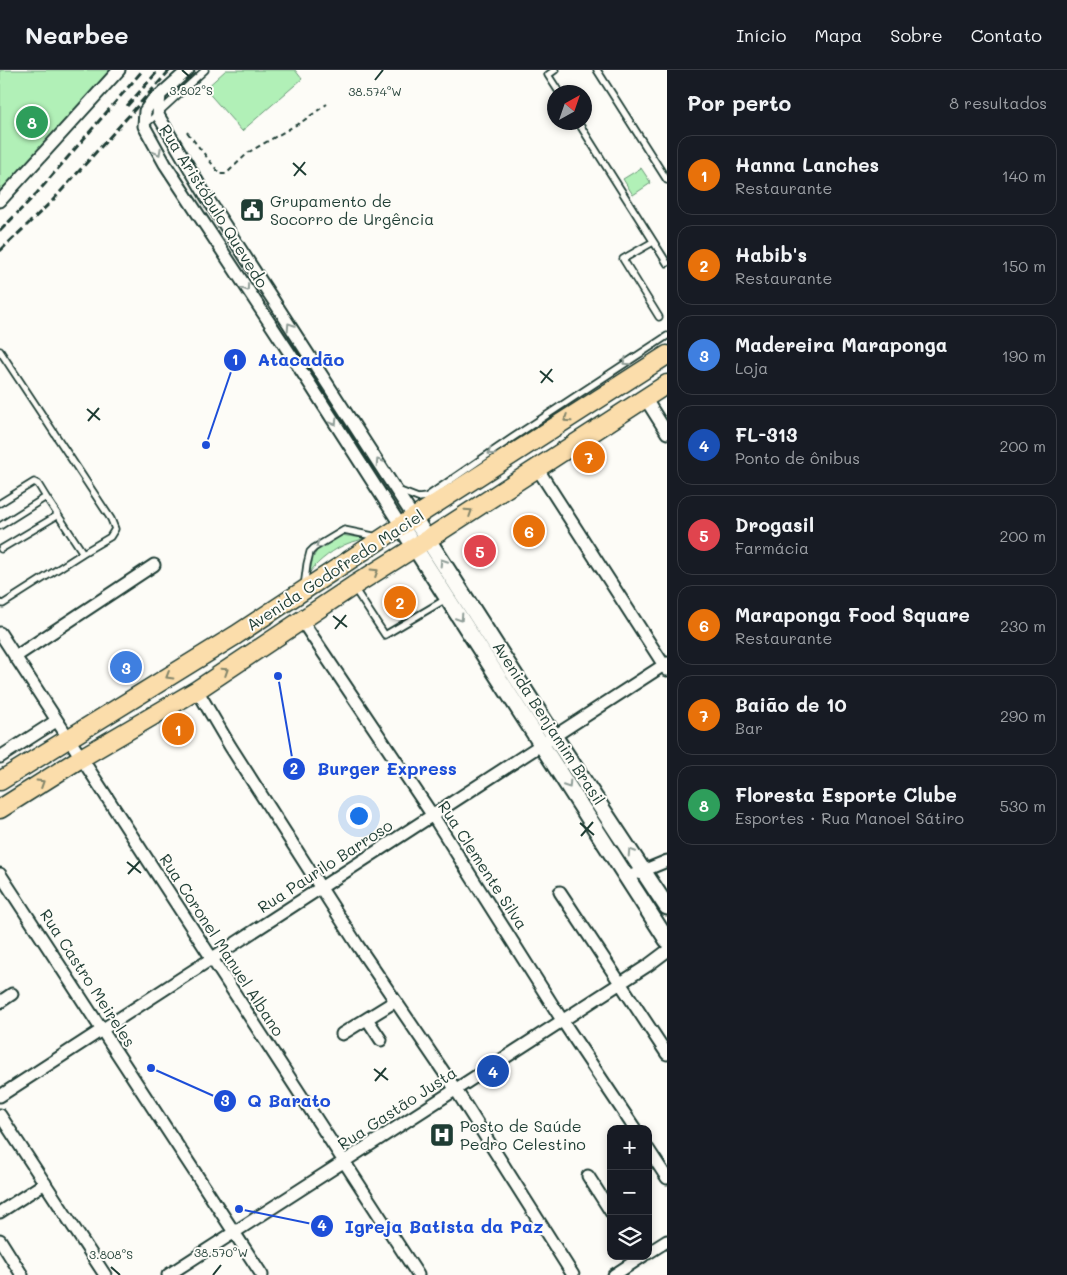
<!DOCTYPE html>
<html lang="pt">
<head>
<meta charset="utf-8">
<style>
  :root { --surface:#171b24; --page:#20242c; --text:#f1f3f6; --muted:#9ea1a6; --line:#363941; --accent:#92a19f }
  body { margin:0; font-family:Mali,sans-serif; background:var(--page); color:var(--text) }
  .controls { position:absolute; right:15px; bottom:15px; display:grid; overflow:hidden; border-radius:10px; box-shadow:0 2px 8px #0003 }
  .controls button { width:45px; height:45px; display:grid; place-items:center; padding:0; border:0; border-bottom:1px solid var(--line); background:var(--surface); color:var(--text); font:25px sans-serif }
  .compass { position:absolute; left:547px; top:15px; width:45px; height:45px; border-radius:50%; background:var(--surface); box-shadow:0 2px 8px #0003; rotate:40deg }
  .you { position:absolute; left:358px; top:745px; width:18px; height:18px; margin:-12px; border:4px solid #fff; border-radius:50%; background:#1a73e8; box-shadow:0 0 0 8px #1a73e833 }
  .badge { display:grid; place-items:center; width:32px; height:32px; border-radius:50%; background:var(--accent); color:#fff; font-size:16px; font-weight:700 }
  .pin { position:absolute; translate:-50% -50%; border:2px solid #fff; box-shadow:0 1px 5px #0006 }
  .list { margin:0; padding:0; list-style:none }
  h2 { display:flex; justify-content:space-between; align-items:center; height:65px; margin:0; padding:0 20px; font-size:21px }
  h2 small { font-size:16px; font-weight:400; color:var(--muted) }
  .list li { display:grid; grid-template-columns:32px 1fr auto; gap:15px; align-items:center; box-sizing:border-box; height:80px; margin:0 10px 10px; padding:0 10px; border:1px solid var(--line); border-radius:15px }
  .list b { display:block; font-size:19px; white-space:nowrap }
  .list p { margin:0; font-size:16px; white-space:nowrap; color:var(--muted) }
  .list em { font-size:16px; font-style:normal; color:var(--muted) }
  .icon { flex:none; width:28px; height:28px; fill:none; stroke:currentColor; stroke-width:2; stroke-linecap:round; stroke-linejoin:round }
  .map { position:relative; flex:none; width:667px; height:1205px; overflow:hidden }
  header { display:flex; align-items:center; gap:30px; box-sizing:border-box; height:70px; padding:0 25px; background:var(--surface); border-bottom:1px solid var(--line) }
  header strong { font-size:24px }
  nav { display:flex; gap:28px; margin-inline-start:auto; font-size:18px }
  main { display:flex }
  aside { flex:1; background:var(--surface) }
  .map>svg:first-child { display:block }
  .green { fill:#b1f0b7; stroke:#689676 }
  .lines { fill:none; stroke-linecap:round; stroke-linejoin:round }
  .service-casing { stroke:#1f3d34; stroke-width:9 }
  .minor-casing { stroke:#1f3d34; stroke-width:15 }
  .secondary-casing { stroke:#1f3d34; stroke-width:19 }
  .primary-casing { stroke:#1f3d34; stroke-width:21 }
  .path { stroke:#1f3d34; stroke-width:2; stroke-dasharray:5 4; stroke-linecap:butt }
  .service { stroke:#fdfcf7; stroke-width:5.5 }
  .minor { stroke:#fdfcf7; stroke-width:11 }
  .secondary { stroke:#fdfcf7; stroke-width:15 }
  .primary { stroke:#fbddab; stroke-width:18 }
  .rail { stroke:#1f3d34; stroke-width:3; stroke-dasharray:8 4; stroke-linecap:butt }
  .oneway { stroke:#8e9c96 }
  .oneway2 { stroke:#82856a }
  .ticks { fill:none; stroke:#1f3d34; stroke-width:2 }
  .labels { text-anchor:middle; stroke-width:4; stroke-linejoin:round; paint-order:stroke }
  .poi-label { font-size:16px; fill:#1f3d34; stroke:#fdfcf7; text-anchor:start }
  .street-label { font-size:16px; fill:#1f3d34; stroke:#fdfcf7 }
  .ticks-label { font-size:12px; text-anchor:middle; fill:#1f3d34; stroke:#fdfcf7; stroke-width:4; stroke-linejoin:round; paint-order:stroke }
  .leader { fill:none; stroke:#1d4ed8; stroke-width:2 }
  .callout-dot { fill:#1d4ed8; stroke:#fdfcf7; stroke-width:2 }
  .mark-label { font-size:15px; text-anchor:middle; font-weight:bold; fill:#fff }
  .callout-label { font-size:18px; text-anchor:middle; font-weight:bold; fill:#1d4ed8; stroke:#fdfcf7; stroke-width:4; stroke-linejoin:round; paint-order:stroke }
</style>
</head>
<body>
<header>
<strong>Nearbee</strong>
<nav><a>Início</a><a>Mapa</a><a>Sobre</a><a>Contato</a></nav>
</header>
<main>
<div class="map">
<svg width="667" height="1205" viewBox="0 0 667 1205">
  <rect width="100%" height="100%" fill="#fdfcf7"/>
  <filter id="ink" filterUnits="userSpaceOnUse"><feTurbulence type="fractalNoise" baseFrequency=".02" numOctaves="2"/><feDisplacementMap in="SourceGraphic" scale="10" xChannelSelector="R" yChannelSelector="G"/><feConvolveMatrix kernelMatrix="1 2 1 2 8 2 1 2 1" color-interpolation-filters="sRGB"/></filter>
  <g filter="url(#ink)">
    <!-- green -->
    <path class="green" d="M0,0h110l-94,105 -16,15z
      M226,0h69l7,9 -60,52 -37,-42z
      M641,98l10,15 -18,12 -10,-16z
      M340,465l24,3c-6,3 -9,3 -15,5 -14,5 -31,18 -39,29 4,-25 9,-24 30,-37z"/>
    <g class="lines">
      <defs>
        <path id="service" d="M555,0l-7,5 11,17
          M597,0l70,110
          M578,52l89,141
          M144,56l61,-56
          M653,172l-30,17 36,58
          M0,281l111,168 4,10 -5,8 -27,16
          M400,421l18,7 8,-1 86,-59 155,-102
          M0,433l34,-21 4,2 8,13 -46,29
          M1,479l57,-34 -12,-18
          M304,517l3,-23 3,-12 4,-4 30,-18 29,6 4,4
          M354,518l31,47 61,-36
          M0,533l3,1 80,-51 -25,-38"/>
        <path id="minor" d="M188,0l-28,25 -8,6 -7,10 -1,15 21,38 143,217 93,145
          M160,25l-2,20 48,81 208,322
          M0,131l119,-131
          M645,328l22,35
          M537,398l130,202
          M302,551l131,195 129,204 73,109
          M0,563l418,642
          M15,587l139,-92
          M197,620l33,56 128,200 98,144 117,185
          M0,687l56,-36
          M0,804l262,401
          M628,807l39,-16
          M560,822l107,162
          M0,932l12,-8
          M367,949l14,21
          M342,964l52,-32
          M0,1026l667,-433
          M0,1045l105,160
          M648,1079l19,29
          M588,1106l23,36
          M0,1142l45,-29
          M0,1170l22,35
          M648,1183l19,-12
          M168,1205l479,-309 20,-15
          M614,1205l29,-19"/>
        <path id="secondary" d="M414,448l140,218 113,171
          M401,456l266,414"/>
        <path id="primary" d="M0,711l236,-146 165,-109 266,-171
          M0,739l81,-51 116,-68 156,-104 75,-47 239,-155"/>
      </defs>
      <!-- service casing -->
      <use href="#service" class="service-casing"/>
      <!-- minor casing -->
      <use href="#minor" class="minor-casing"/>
      <!-- secondary casing -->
      <use href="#secondary" class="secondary-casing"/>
      <!-- primary casing -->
      <use href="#primary" class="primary-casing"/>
      <!-- path -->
      <path class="path" d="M187,62l33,42h6l23,-22 54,-31 24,-17"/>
      <!-- service -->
      <use href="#service" class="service"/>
      <!-- minor -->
      <use href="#minor" class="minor"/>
      <!-- secondary -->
      <use href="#secondary" class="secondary"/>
      <!-- primary -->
      <use href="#primary" class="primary"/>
      <!-- rail -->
      <path class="rail" d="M127,36l32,-36
        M0,161l37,-38 106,-123
        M0,181l53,-51 117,-130"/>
    </g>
    <!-- one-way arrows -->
    <defs><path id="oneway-chevron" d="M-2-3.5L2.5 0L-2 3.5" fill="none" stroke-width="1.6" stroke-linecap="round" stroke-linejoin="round" transform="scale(1.25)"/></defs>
    <g class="oneway">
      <use href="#oneway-chevron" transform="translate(158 82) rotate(62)"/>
      <use href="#oneway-chevron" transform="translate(246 218) rotate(56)"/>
      <use href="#oneway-chevron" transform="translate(290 256) rotate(-123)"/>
      <use href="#oneway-chevron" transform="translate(626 292) rotate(147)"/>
      <use href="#oneway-chevron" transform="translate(334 352) rotate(58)"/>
      <use href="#oneway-chevron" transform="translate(491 382) rotate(145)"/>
      <use href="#oneway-chevron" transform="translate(379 392) rotate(-123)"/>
      <use href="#oneway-chevron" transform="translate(319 475) rotate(144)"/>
      <use href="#oneway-chevron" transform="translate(443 492) rotate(-123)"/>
      <use href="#oneway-chevron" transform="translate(460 548) rotate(57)"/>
      <use href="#oneway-chevron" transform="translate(568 715) rotate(57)"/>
      <use href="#oneway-chevron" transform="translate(631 782) rotate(-123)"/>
    </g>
    <g class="oneway2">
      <use href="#oneway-chevron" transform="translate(567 349) rotate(147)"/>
      <use href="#oneway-chevron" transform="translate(469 442) rotate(-33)"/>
      <use href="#oneway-chevron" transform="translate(375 502) rotate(-32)"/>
      <use href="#oneway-chevron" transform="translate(225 601) rotate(-33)"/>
      <use href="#oneway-chevron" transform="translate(169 606) rotate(149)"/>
      <use href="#oneway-chevron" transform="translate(41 713) rotate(-32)"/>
    </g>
  </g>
  <!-- ticks -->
  <path class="ticks" d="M182,0l9,8M375,10l8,-10M293,93l13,12M294,106l11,-14M540,301l13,11M541,313l11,-14M87,339l13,11M88,351l11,-13M333,546l14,11M335,559l11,-14M580,753l14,12M581,766l12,-14M127,792l14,11M128,804l12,-13M374,999l14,11M375,1011l11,-13M111,1197l9,8M213,1205l8,-10"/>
  <!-- icons -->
  <defs>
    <symbol id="civic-square" viewBox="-11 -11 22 22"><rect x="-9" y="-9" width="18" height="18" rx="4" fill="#1f3d34" stroke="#fdfcf7"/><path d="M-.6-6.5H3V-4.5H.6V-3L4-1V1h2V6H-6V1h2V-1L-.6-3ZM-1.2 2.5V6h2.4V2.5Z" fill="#fff"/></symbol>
    <symbol id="hospital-square" viewBox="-11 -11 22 22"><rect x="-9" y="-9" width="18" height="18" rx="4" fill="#1f3d34" stroke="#fdfcf7"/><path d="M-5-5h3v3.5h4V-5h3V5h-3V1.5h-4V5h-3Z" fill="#fff"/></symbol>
  </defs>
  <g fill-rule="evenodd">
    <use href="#civic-square" x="238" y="126" width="28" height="28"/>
    <use href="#hospital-square" x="428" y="1051" width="28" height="28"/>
  </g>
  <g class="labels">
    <!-- poi labels -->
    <g class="poi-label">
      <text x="270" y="137">Grupamento de<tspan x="270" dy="18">Socorro de Urgência</tspan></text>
      <text x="460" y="1062">Posto de Saúde<tspan x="460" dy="18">Pedro Celestino</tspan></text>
    </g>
    <!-- street labels -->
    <g class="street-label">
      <text transform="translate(214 136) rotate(58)" y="6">Rua Aristóbulo Quevedo</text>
      <text transform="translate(335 500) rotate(-33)" y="6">Avenida Godofredo Maciel</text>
      <text transform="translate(549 653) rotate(57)" y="6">Avenida Benjamim Brasil</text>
      <text transform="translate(483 795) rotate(57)" y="6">Rua Clemente Silva</text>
      <text transform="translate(325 796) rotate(-33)" y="6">Rua Paurilo Barroso</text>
      <text transform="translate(222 875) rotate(57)" y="6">Rua Coronel Manuel Albano</text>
      <text transform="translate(88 908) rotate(57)" y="6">Rua Castro Meireles</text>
      <text transform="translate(397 1038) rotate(-33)" y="6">Rua Gastão Justa</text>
    </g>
  </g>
  <g class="ticks-label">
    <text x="191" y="25">3.802°S</text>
    <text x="375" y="26">38.574°W</text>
    <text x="221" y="1187">38.570°W</text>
    <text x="111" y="1189">3.808°S</text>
  </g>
  <!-- callouts -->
  <path class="leader" d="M206 375L235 290M278 606L294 699M151 998L225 1031M239 1139L322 1156"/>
  <g class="callout-dot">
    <circle cx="206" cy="375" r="5"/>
    <circle cx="278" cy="606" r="5"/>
    <circle cx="151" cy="998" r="5"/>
    <circle cx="239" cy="1139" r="5"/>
    <circle cx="235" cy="290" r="12"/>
    <circle cx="294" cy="699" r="12"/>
    <circle cx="225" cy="1031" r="12"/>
    <circle cx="322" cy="1156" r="12"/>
  </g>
  <g class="mark-label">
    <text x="235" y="295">1</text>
    <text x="294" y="704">2</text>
    <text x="225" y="1036">3</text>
    <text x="322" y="1161">4</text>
  </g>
  <g class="callout-label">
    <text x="301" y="296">Atacadão</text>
    <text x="387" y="705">Burger Express</text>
    <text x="289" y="1037">Q Barato</text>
    <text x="444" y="1163">Igreja Batista da Paz</text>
  </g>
</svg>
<div class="controls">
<button>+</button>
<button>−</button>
<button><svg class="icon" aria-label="layers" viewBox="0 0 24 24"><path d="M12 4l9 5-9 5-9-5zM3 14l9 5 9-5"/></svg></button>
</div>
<svg class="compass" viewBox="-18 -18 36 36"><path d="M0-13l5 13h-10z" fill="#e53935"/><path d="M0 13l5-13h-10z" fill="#9ea1a6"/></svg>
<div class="you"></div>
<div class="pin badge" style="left:178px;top:659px;background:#e8710a">1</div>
<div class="pin badge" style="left:400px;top:532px;background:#e8710a">2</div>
<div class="pin badge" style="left:126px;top:597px;background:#3f7fe0">3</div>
<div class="pin badge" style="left:493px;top:1001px;background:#1a4fb4">4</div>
<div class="pin badge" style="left:480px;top:481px;background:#e0444e">5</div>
<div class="pin badge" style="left:529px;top:461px;background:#e8710a">6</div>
<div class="pin badge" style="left:589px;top:387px;background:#e8710a">7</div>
<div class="pin badge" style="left:32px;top:52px;background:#2e9e5b">8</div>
</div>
<aside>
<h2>Por perto<small>8 resultados</small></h2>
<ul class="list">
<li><span class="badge" style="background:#e8710a">1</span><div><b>Hanna Lanches</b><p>Restaurante</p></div><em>140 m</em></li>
<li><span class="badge" style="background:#e8710a">2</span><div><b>Habib's</b><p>Restaurante</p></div><em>150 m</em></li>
<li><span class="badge" style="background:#3f7fe0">3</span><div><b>Madereira Maraponga</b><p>Loja</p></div><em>190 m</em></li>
<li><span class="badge" style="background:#1a4fb4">4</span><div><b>FL-313</b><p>Ponto de ônibus</p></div><em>200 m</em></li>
<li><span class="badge" style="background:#e0444e">5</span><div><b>Drogasil</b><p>Farmácia</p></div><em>200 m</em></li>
<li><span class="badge" style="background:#e8710a">6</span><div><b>Maraponga Food Square</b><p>Restaurante</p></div><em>230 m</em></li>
<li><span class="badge" style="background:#e8710a">7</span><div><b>Baião de 10</b><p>Bar</p></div><em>290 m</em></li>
<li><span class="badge" style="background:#2e9e5b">8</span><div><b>Floresta Esporte Clube</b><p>Esportes · Rua Manoel Sátiro</p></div><em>530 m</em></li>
</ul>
</aside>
</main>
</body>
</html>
